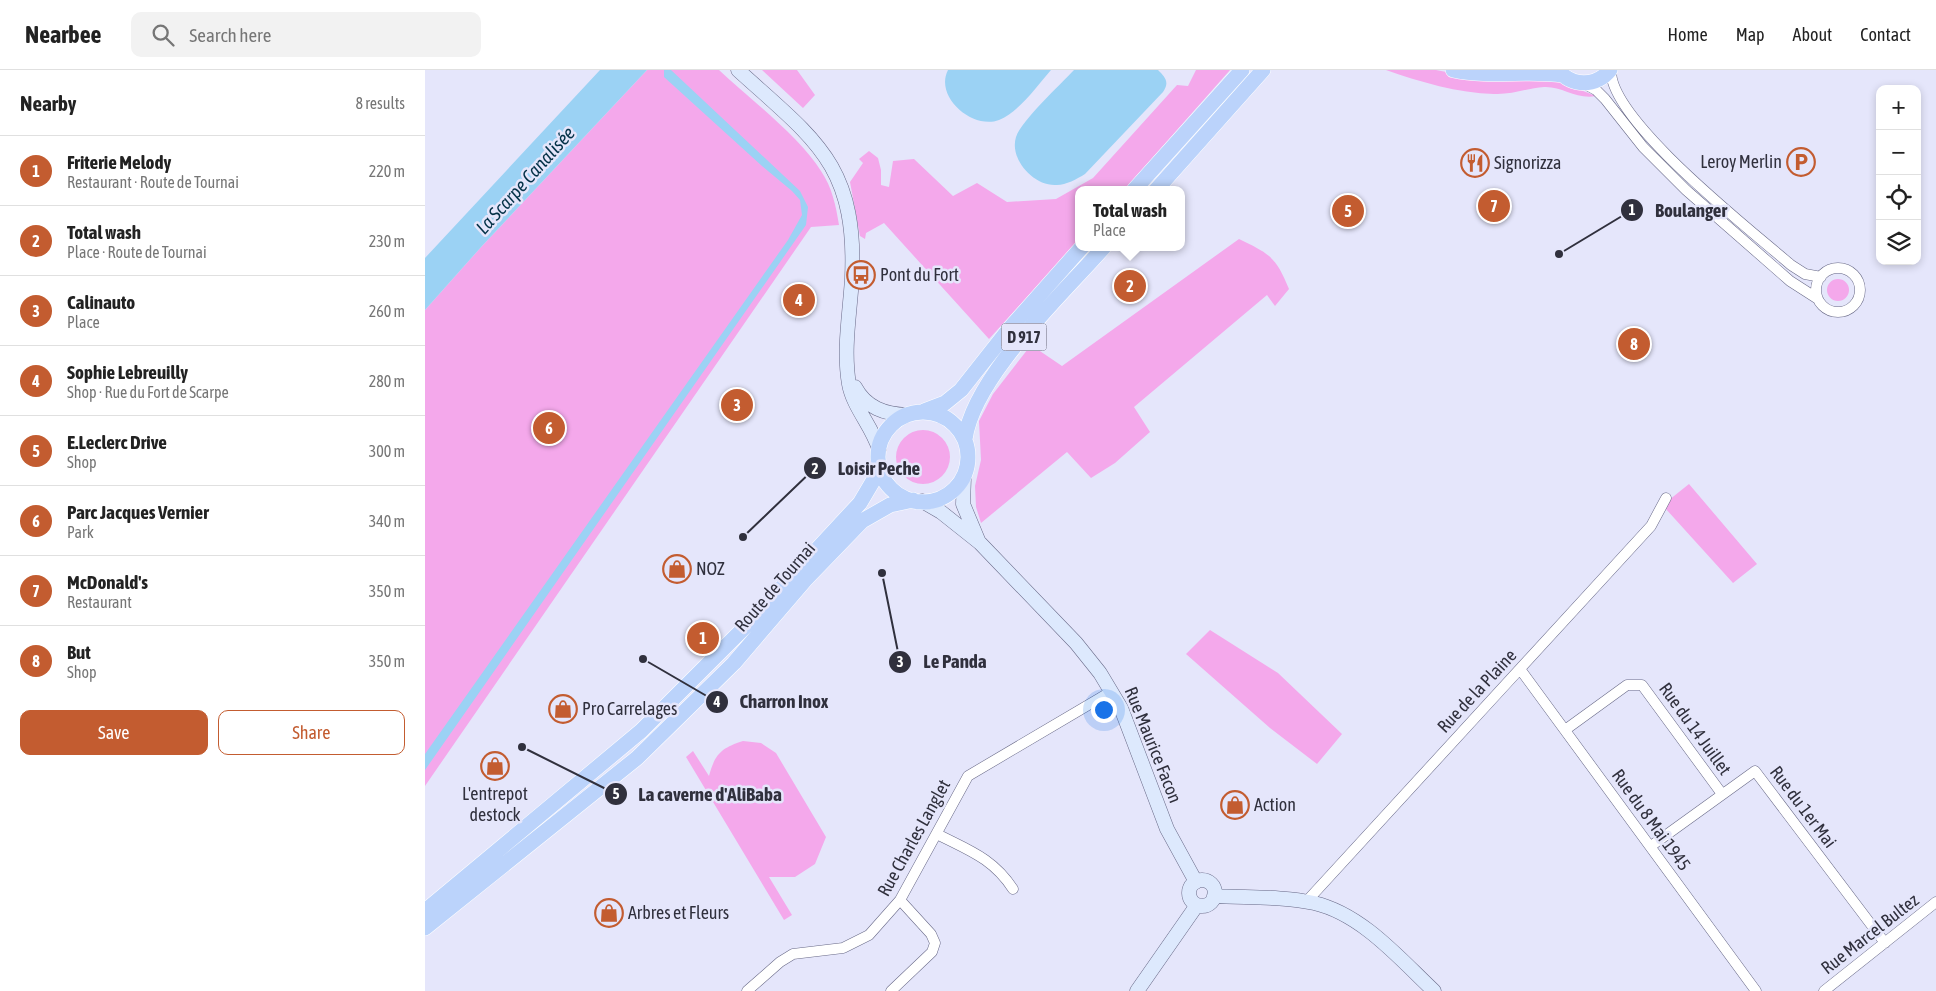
<!DOCTYPE html>
<html lang="en">
<head>
<meta charset="utf-8">
<style>
  :root { --surface:#fff; --page:#f2f2f2; --text:#222; --muted:#767676; --line:#e0e0e0; --accent:#c35c30 }
  body { margin:0; font-family:"Asap Condensed",sans-serif; background:var(--page); color:var(--text) }
  .controls { position:absolute; right:15px; top:15px; display:grid; overflow:hidden; border-radius:10px; box-shadow:0 2px 8px #0003 }
  .controls button { width:45px; height:45px; display:grid; place-items:center; padding:0; border:0; border-bottom:1px solid var(--line); background:var(--surface); color:var(--text); font:25px sans-serif }
  .you { position:absolute; left:678px; top:639px; width:18px; height:18px; margin:-12px; border:4px solid #fff; border-radius:50%; background:#1a73e8; box-shadow:0 0 0 8px #1a73e833 }
  .badge { display:grid; place-items:center; width:32px; height:32px; border-radius:50%; background:var(--accent); color:#fff; font-size:16px; font-weight:700 }
  .pin { position:absolute; translate:-50% -50%; border:2px solid #fff; box-shadow:0 1px 5px #0006 }
  .popup { position:absolute; left:650px; top:116px; width:110px; height:65px; box-sizing:border-box; display:grid; place-content:center; border-radius:10px; background:var(--surface); filter:drop-shadow(0 1px 4px #0005); font-size:16px; white-space:nowrap; color:var(--muted) }
  .popup b { font-size:19px; color:var(--text) }
  .popup::after { content:''; position:absolute; left:50%; top:100%; margin-left:-10px; border:10px solid transparent; border-top-color:var(--surface) }
  .list { margin:0; padding:0; list-style:none }
  h2 { display:flex; justify-content:space-between; align-items:center; height:65px; margin:0; padding:0 20px; font-size:21px }
  h2 small { font-size:16px; font-weight:400; color:var(--muted) }
  .list li { display:grid; grid-template-columns:32px 1fr auto; gap:15px; align-items:center; box-sizing:border-box; height:70px; padding:0 20px; border-top:1px solid var(--line) }
  .list b { display:block; font-size:19px; white-space:nowrap }
  .list p { margin:0; font-size:16px; white-space:nowrap; color:var(--muted) }
  .list em { font-size:16px; font-style:normal; color:var(--muted) }
  .actions { display:flex; gap:10px; padding:15px 20px }
  .actions a { flex:1; padding:11px 0; border:1px solid var(--accent); border-radius:10px; text-align:center; font-size:18px; color:var(--accent) }
  .actions .main { background:var(--accent); color:#fff }
  .icon { flex:none; width:28px; height:28px; fill:none; stroke:currentColor; stroke-width:2; stroke-linecap:round; stroke-linejoin:round }
  .map { position:relative; flex:none; width:1511px; height:921px; overflow:hidden }
  header { display:flex; align-items:center; gap:30px; box-sizing:border-box; height:70px; padding:0 25px; background:var(--surface); border-bottom:1px solid var(--line) }
  header strong { font-size:24px }
  nav { display:flex; gap:28px; margin-inline-start:auto; font-size:18px }
  .search { width:350px; height:45px; background:var(--page); display:flex; align-items:center; gap:12px; box-sizing:border-box; padding:0 18px; border-radius:10px; color:var(--muted); font-size:19px }
  main { display:flex }
  aside { flex:1; background:var(--surface) }
  .map>svg:first-child { display:block }
  .green { fill:#f4a8eb }
  .water { fill:#9bd2f4 }
  .lines { fill:none; stroke-linecap:round; stroke-linejoin:round }
  .street-casing { stroke:#686987; stroke-width:11 }
  .secondary-casing { stroke:#686987; stroke-width:15 }
  .primary-casing { stroke:#fff; stroke-width:16 }
  .street { stroke:#fff; stroke-width:10 }
  .secondary { stroke:#dde9fd; stroke-width:14 }
  .primary { stroke:#bbd3fb; stroke-width:15 }
  .labels { text-anchor:middle; stroke-width:5; stroke-linejoin:round; paint-order:stroke }
  .shield { fill:#e5e6fb; stroke:#666776; stroke-width:1 }
  .shield-label { font-size:16px; font-weight:bold; fill:#30303d }
  .poi-label { font-size:18px; fill:#30303d; stroke:#e5e6fb; text-anchor:start }
  .street-label { font-size:18px; fill:#30303d; stroke:#e5e6fb }
  .water-label { font-size:19px; font-style:italic; fill:#043248; stroke:#e5e6fb }
  .leader { fill:none; stroke:#30303d; stroke-width:2 }
  .callout-dot { fill:#30303d; stroke:#e5e6fb; stroke-width:2 }
  .mark-label { font-size:15px; text-anchor:middle; font-weight:bold; fill:#fff }
  .callout-label { font-size:19px; text-anchor:middle; font-weight:bold; fill:#30303d; stroke:#e5e6fb; stroke-width:5; stroke-linejoin:round; paint-order:stroke }
</style>
</head>
<body>
<header>
<strong>Nearbee</strong>
<div class="search"><svg class="icon" aria-label="search" viewBox="0 0 24 24"><circle cx="10" cy="10" r="6"/><path d="M15 15l6 6"/></svg>Search here</div>
<nav><a>Home</a><a>Map</a><a>About</a><a>Contact</a></nav>
</header>
<main>
<aside>
<h2>Nearby<small>8 results</small></h2>
<ul class="list">
<li><span class="badge">1</span><div><b>Friterie Melody</b><p>Restaurant · Route de Tournai</p></div><em>220 m</em></li>
<li><span class="badge">2</span><div><b>Total wash</b><p>Place · Route de Tournai</p></div><em>230 m</em></li>
<li><span class="badge">3</span><div><b>Calinauto</b><p>Place</p></div><em>260 m</em></li>
<li><span class="badge">4</span><div><b>Sophie Lebreuilly</b><p>Shop · Rue du Fort de Scarpe</p></div><em>280 m</em></li>
<li><span class="badge">5</span><div><b>E.Leclerc Drive</b><p>Shop</p></div><em>300 m</em></li>
<li><span class="badge">6</span><div><b>Parc Jacques Vernier</b><p>Park</p></div><em>340 m</em></li>
<li><span class="badge">7</span><div><b>McDonald's</b><p>Restaurant</p></div><em>350 m</em></li>
<li><span class="badge">8</span><div><b>But</b><p>Shop</p></div><em>350 m</em></li>
</ul>
<div class="actions"><a class="main">Save</a><a>Share</a></div>
</aside>
<div class="map">
<svg width="1511" height="921" viewBox="0 0 1511 921">
  <rect width="100%" height="100%" fill="#e5e6fb"/>
  <!-- green -->
  <path class="green" d="M222,0h72c30,28 81,67 102,101 11,16 15,35 18,54l-28,2 -386,559v-476l57,-64z
    M337,0h35l18,25 -12,13z
    M771,0h34l-106,120h-45v50l-90,99 -105,-116 -18,10 -1,6 -5,-3 -10,-54 13,-19 -4,-4 10,-8 9,7 3,12v15l8,2 4,-26 21,-2 39,37 24,-13 30,19 49,-3 37,-21 84,-93 11,1z
    M961,0h50l36,7h75l49,19c-19,4 -34,-10 -52,-9 -16,1 -33,8 -50,7 -36,-1 -74,-12 -108,-24z
    M814,169c31,15 37,18 50,50l-14,17 -8,-11 -133,112 16,25 -35,31 -24,15 -24,-26 -86,71 -5,-16 -1,-21 6,-26 -2,-39 14,-27 38,-49 31,21z
    M1402 220a11 11 0 1 1 22 0a11 11 0 1 1-22 0Z
    M471 387a27 27 0 1 1 54 0a27 27 0 1 1-54 0Z
    M1264,414l68,80 -24,19 -68,-75 4,-8z
    M785,560l68,43 64,61 -25,30 -47,-36 -84,-74z
    M318,671l18,2 15,10 50,84 -11,27 -20,13h-26l23,38 -8,5 -98,-163 7,-6 16,25c6,-22 12,-28 34,-35z"/>
  <!-- water -->
  <path class="water" d="M175,0h47l-165,176 -57,64v-52z
    M239,0h7l129,121 8,16 -2,18 -381,545v-16l363,-514 14,-25 -2,-15 -8,-9 -30,-25 -98,-89z
    M523,0h103c-14,16 -32,42 -52,50 -26,10 -65,-23 -51,-50z
    M649,0h84c7,7 12,12 5,22l-78,82c-8,5 -19,11 -28,11 -23,2 -48,-26 -41,-48 6,-17 44,-52 58,-67z"/>
  <g class="lines">
    <defs>
      <path id="street" d="M1186,0c-2,50 141,161 180,195l14,9 16,3
        M1158,13l13,7 9,9 38,48 43,43 104,91 28,18
        M1391 220a22 22 0 1 1 44 0a22 22 0 1 1-44 0Z
        M1095,599l236,322
        M1140,660l62,-45h15l80,109
        M512,764c31,16 56,24 76,55
        M1226,776l104,-75 130,172
        M881,832l345,-376 15,-28
        M322,921l33,-29 13,-8 50,-6 26,-13 31,-35 68,-124 144,-85
        M466,921l41,-39 3,-9 -4,-9 -31,-34
        M1399,921l112,-89"/>
      <path id="secondary" d="M313,0c77,70 119,94 114,208 -2,35 -9,71 -3,106 4,23 23,42 30,65
        M430,317c11,21 30,27 52,28
        M539,407l-1,27 15,36
        M497,431l19,11 39,31 96,100 24,30 21,35 46,121 29,53
        M764 823a13 13 0 1 1 26 0a13 13 0 1 1-26 0Z
        M789,826c33,2 68,0 100,7 48,11 86,56 120,88
        M712,921l60,-86"/>
      <path id="primary" d="M1028,0c37,8 73,0 110,5
        M1133,0c14,17 38,17 52,0
        M709,120l108,-120
        M731,120l107,-120
        M499,341l21,-8 16,-13 49,-62 72,-81
        M453 387a45 45 0 1 1 90 0a45 45 0 1 1-90 0Z
        M540,369c9,-63 96,-143 139,-192
        M0,841l216,-180 105,-105 114,-123 13,-22 6,-18
        M0,858l212,-170 97,-95 71,-83 57,-59 28,-16 23,-5"/>
    </defs>
    <!-- street casing -->
    <use href="#street" class="street-casing"/>
    <!-- secondary casing -->
    <use href="#secondary" class="secondary-casing"/>
    <!-- primary casing -->
    <use href="#primary" class="primary-casing"/>
    <!-- street -->
    <use href="#street" class="street"/>
    <!-- secondary -->
    <use href="#secondary" class="secondary"/>
    <!-- primary -->
    <use href="#primary" class="primary"/>
  </g>
  <!-- icons -->
  <defs>
    <symbol id="parking-ring" viewBox="-11 -11 22 22"><circle r="9.5" fill="#e5e6fb" stroke="#c35c30" stroke-width="1.5"/><path d="M-3.5-5.5H1a3.5 3.5 0 0 1 0 7H-1V5.5H-3.5ZM-1-3.4V-.6H.8a1.4 1.4 0 0 0 0-2.8Z" fill="#c35c30"/></symbol>
    <symbol id="restaurant-ring" viewBox="-11 -11 22 22"><circle r="9.5" fill="#e5e6fb" stroke="#c35c30" stroke-width="1.5"/><path d="M-5-6h1v4h1v-4h1v4h1v-4h1v5L-1.5 .5V6h-2V.5L-5-1ZM5-6V6H3V1.5H1.5Q1.5-4 5-6Z" fill="#c35c30"/></symbol>
    <symbol id="bus-ring" viewBox="-11 -11 22 22"><circle r="9.5" fill="#e5e6fb" stroke="#c35c30" stroke-width="1.5"/><path d="M-5-6H5V4H4V6H2V4H-2V6H-4V4H-5ZM-3.5-4V0h7V-4ZM-3.5 1.2v1.5H-2V1.2ZM2 1.2v1.5H3.5V1.2Z" fill="#c35c30"/></symbol>
    <symbol id="shop-ring" viewBox="-11 -11 22 22"><circle r="9.5" fill="#e5e6fb" stroke="#c35c30" stroke-width="1.5"/><path d="M-5-2.5h2.3a2.7 3.5 0 0 1 5.4 0H5L5.5 6h-11ZM-1.5-2.5h3a1.5 2.3 0 0 0-3 0Z" fill="#c35c30"/></symbol>
  </defs>
  <g fill-rule="evenodd">
    <use href="#parking-ring" x="1360" y="76" width="32" height="32"/>
    <use href="#restaurant-ring" x="1034" y="77" width="32" height="32"/>
    <use href="#bus-ring" x="420" y="189" width="32" height="32"/>
    <use href="#shop-ring" x="236" y="483" width="32" height="32"/>
    <use href="#shop-ring" x="122" y="623" width="32" height="32"/>
    <use href="#shop-ring" x="54" y="680" width="32" height="32"/>
    <use href="#shop-ring" x="794" y="719" width="32" height="32"/>
    <use href="#shop-ring" x="168" y="827" width="32" height="32"/>
  </g>
  <g class="labels">
    <!-- shield labels -->
    <rect class="shield" x="576.5" y="253.5" width="45" height="27" rx="4"/>
    <g class="shield-label">
      <text x="599" y="273">D 917</text>
    </g>
    <!-- poi labels -->
    <g class="poi-label">
      <text x="1357" y="98" text-anchor="end">Leroy Merlin</text>
      <text x="1069" y="99">Signorizza</text>
      <text x="455" y="211">Pont du Fort</text>
      <text x="271" y="505">NOZ</text>
      <text x="157" y="645">Pro Carrelages</text>
      <text x="70" y="730" text-anchor="middle">L'entrepot<tspan x="70" dy="21">destock</tspan></text>
      <text x="829" y="741">Action</text>
      <text x="203" y="849">Arbres et Fleurs</text>
    </g>
    <!-- street labels -->
    <g class="street-label">
      <text transform="translate(350 517) rotate(-49)" y="6">Route de Tournai</text>
      <text transform="translate(1052 621) rotate(-47)" y="6">Rue de la Plaine</text>
      <text transform="translate(1270 659) rotate(54)" y="6">Rue du 14 Juillet</text>
      <text transform="translate(728 675) rotate(68)" y="6">Rue Maurice Facon</text>
      <text transform="translate(1378 737) rotate(53)" y="6">Rue du 1er Mai</text>
      <text transform="translate(1226 750) rotate(54)" y="6">Rue du 8 Mai 1945</text>
      <text transform="translate(489 768) rotate(-61)" y="6">Rue Charles Langlet</text>
      <text transform="translate(1445 864) rotate(-38)" y="6">Rue Marcel Bultez</text>
    </g>
    <!-- water labels -->
    <g class="water-label">
      <text transform="translate(100 110) rotate(-48)" y="7">La Scarpe Canalisée</text>
    </g>
  </g>
  <!-- callouts -->
  <path class="leader" d="M1134 184L1207 140M318 467L390 398M457 503L475 592M218 589L292 632M97 677L191 724"/>
  <g class="callout-dot">
    <circle cx="1134" cy="184" r="5"/>
    <circle cx="318" cy="467" r="5"/>
    <circle cx="457" cy="503" r="5"/>
    <circle cx="218" cy="589" r="5"/>
    <circle cx="97" cy="677" r="5"/>
    <circle cx="1207" cy="140" r="12"/>
    <circle cx="390" cy="398" r="12"/>
    <circle cx="475" cy="592" r="12"/>
    <circle cx="292" cy="632" r="12"/>
    <circle cx="191" cy="724" r="12"/>
  </g>
  <g class="mark-label">
    <text x="1207" y="145">1</text>
    <text x="390" y="404">2</text>
    <text x="475" y="597">3</text>
    <text x="292" y="637">4</text>
    <text x="191" y="729">5</text>
  </g>
  <g class="callout-label">
    <text x="1266" y="147">Boulanger</text>
    <text x="454" y="405">Loisir Peche</text>
    <text x="530" y="598">Le Panda</text>
    <text x="359" y="638">Charron Inox</text>
    <text x="285" y="731">La caverne d'AliBaba</text>
  </g>
</svg>
<div class="controls">
<button>+</button>
<button>−</button>
<button><svg class="icon" aria-label="locate" viewBox="0 0 24 24"><circle cx="12" cy="12" r="6"/><path d="M12 2v4M12 18v4M2 12h4M18 12h4"/></svg></button>
<button><svg class="icon" aria-label="layers" viewBox="0 0 24 24"><path d="M12 4l9 5-9 5-9-5zM3 14l9 5 9-5"/></svg></button>
</div>
<div class="you"></div>
<div class="pin badge" style="left:278px;top:568px">1</div>
<div class="pin badge" style="left:705px;top:216px">2</div>
<div class="popup"><b>Total wash</b>Place</div>
<div class="pin badge" style="left:312px;top:335px">3</div>
<div class="pin badge" style="left:374px;top:230px">4</div>
<div class="pin badge" style="left:923px;top:141px">5</div>
<div class="pin badge" style="left:124px;top:358px">6</div>
<div class="pin badge" style="left:1069px;top:136px">7</div>
<div class="pin badge" style="left:1209px;top:274px">8</div>
</div>
</main>
</body>
</html>
